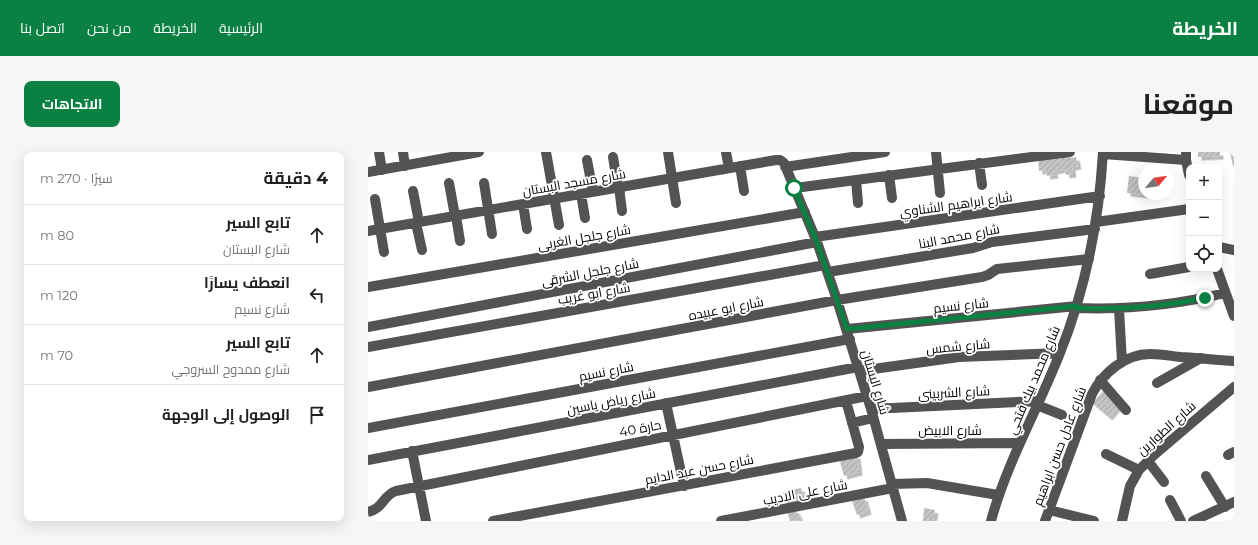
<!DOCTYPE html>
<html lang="ar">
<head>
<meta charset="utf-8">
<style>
  :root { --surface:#fff; --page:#f6f6f6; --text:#202124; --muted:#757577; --line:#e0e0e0; --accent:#0b8043 }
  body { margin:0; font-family:Montserrat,Cairo,sans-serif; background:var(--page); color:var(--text); direction:rtl }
  .controls { position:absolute; right:12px; top:12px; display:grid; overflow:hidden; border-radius:8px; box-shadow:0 4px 16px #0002 }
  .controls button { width:36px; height:36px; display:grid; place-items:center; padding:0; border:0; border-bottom:1px solid var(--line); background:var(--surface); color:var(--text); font:20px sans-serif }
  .compass { position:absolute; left:770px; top:12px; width:36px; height:36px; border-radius:50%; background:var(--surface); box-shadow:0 4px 16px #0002; rotate:61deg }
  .stop { position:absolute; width:12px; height:12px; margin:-9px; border:3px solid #0b8043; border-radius:50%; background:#fff }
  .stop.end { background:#0b8043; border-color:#fff; box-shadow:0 1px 4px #0008 }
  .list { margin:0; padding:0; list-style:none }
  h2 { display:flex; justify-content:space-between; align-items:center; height:52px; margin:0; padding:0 16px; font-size:17px }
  h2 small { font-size:13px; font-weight:400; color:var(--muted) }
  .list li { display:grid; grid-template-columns:26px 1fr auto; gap:12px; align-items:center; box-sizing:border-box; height:60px; padding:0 16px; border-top:1px solid var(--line) }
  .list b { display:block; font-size:15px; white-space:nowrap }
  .list p { margin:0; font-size:13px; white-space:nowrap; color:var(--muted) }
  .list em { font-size:13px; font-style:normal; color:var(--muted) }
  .icon { flex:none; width:22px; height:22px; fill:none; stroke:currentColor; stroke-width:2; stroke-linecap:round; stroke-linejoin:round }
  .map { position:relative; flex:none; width:866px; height:369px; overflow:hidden; direction:ltr; border-radius:8px }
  header { display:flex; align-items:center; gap:24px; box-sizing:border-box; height:56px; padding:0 20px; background:var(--accent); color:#fff }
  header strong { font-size:19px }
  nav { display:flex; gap:22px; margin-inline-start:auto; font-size:14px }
  .intro { display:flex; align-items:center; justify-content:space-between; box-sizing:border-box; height:96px; padding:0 24px }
  h1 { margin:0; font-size:28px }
  .button { padding:10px 18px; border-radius:8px; background:var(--accent); color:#fff; font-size:14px; font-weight:700 }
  main { display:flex; gap:24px; padding:0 24px }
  aside { flex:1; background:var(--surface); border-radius:8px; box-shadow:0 4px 16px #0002 }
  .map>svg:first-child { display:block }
  .building { fill:url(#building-hatch); filter:url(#shadow) }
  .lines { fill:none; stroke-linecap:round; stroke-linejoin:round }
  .minor { stroke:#535353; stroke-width:10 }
  .route { stroke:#0b8043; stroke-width:5 }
  .labels { text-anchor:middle; stroke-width:3.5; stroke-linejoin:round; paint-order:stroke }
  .street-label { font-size:13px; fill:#000; stroke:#fff }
</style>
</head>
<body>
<header>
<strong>الخريطة</strong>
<nav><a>الرئيسية</a><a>الخريطة</a><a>من نحن</a><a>اتصل بنا</a></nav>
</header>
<div class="intro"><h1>موقعنا</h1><a class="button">الاتجاهات</a></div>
<main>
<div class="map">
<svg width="866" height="369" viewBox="0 0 866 369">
  <defs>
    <pattern id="building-hatch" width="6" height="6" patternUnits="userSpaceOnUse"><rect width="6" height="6" fill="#c3c3c3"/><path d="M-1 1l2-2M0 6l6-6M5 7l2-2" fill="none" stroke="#a6a6a6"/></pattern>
    <filter id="shadow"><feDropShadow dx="3.5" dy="3.5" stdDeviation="0" flood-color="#0004"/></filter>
  </defs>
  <rect width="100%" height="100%" fill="#fff"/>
  <!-- building -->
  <path class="building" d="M830,0h22v4l-22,1z
    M862,0h4v14h-1z
    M698,2l3,4 7,-1 2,9 -6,1 1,7 -7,1 -1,-6 -11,2 1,4 -8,1 -1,-6 -7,1 -1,-14 21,-2 1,9h2l-2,-9z
    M761,24l15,2v17l-17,-2z
    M735,239l16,14 -10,12 -17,-14z
    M489,303l2,17 -15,4 -5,-18z
    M433,336l5,13 -19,4 -4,-13z
    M496,345l4,14 -11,4 -5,-14z
    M556,356l11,2 -2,11h-10z
    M428,358l5,10 -11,1 -3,-9z"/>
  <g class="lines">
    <!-- minor -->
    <path class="minor" d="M11,0l3,18
      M35,0l2,14
      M178,0l13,73
      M300,0l8,51
      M358,0l3,16
      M568,0l4,41
      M818,0v8l3,15
      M735,2l83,6
      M245,5l5,31
      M219,8l6,32
      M611,11l3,22
      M372,14l4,25
      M417,15l100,-15
      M0,20l111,-20
      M521,23l3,23
      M488,28l2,23
      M81,31l6,33
      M116,31l8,51
      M251,35l3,24
      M427,36l275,-36
      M45,39l6,31
      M213,42l4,24
      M7,47l9,53
      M155,52l4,25
      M88,64l4,25
      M728,70l93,-13
      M48,71l6,27
      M0,79l408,-71h4l4,3 33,79 20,58 34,109 31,112
      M447,85l285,-41
      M851,95l15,3
      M849,117l17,47
      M460,120l145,-24 19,-6 103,-13
      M782,122l39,-7
      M0,135l437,-75
      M708,156c51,2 100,-3 149,-15
      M751,157l3,53
      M0,175l449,-85
      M479,177l230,-23
      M0,195l457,-82
      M491,219l100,-14 101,-4
      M732,228l26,30
      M789,231l44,-25
      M0,235l469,-87 145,-23 6,-2 9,-6 92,-10
      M298,251l18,83
      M669,253l25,10
      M503,257l168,-8
      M484,271l21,-5
      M0,276l482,-89
      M513,292l139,-1
      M44,299l14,70
      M738,302l33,16
      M860,303l6,-3
      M0,308l490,-93
      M780,309l16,21
      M838,324l19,31
      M524,332l35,-1 71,12
      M802,348l11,21
      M681,358l45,11
      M0,360c15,-3 15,-17 28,-21l471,-95
      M125,369l363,-68 2,-1 1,-5 -13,-46
      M353,369l172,-33
      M623,369c16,-59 47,-112 69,-168 26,-65 39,-132 43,-201
      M677,369l47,-127c11,-21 33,-40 58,-40 11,0 21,2 31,3 18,1 35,3 53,4
      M754,369l8,-35 9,-16 15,-15 80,-68
      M825,369l41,-19"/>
  </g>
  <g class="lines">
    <!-- route -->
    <path class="route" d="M426,36l23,54 30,87 230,-23 -1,2c44,2 86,-1 129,-10"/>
  </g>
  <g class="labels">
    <!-- street labels -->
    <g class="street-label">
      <text transform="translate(206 30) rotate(-10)" y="5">شارع مسجد البستان</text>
      <text transform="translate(588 52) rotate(-8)" y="5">شارع ابراهيم الشناوي</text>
      <text transform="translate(591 84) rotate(-11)" y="5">شارع محمد البنا</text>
      <text transform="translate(216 85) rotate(-10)" y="5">شارع جلجل الغربى</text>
      <text transform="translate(222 120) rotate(-11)" y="5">شارع جلجل الشرقى</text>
      <text transform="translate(226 141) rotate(-10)" y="5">شارع ابو غريب</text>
      <text transform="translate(593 153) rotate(-6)" y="5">شارع نسيم</text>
      <text transform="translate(358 156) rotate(-11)" y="5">شارع ابو عبيده</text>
      <text transform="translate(590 194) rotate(-5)" y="5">شارع شمس</text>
      <text transform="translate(238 219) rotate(-11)" y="5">شارع نسيم</text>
      <text transform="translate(665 228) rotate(-67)" y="5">شارع محمد بيك فتحي</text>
      <text transform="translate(508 230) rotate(73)" y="5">شارع البستان</text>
      <text transform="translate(586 240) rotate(-3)" y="5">شارع الشربينى</text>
      <text transform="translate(243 249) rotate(-11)" y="5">شارع رياض ياسين</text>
      <text transform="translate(272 276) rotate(-11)" y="5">حارة 40</text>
      <text transform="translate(798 276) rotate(-42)" y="5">شارع الطوارين</text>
      <text x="582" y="283">شارع الابيض</text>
      <text transform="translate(691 294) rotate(-69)" y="5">شارع عادل حسن ابراهيم</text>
      <text transform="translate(331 317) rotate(-11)" y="5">شارع حسن عبد الدايم</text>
      <text transform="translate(437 340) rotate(-11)" y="5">شارع على الاديب</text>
    </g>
  </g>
</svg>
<div class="controls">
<button>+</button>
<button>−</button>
<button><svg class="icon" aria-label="locate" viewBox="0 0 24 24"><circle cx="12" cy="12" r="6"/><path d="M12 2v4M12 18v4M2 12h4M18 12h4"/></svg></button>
</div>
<svg class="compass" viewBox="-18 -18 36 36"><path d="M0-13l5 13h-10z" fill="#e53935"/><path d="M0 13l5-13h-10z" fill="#757577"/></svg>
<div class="stop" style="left:426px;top:36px"></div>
<div class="stop end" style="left:837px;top:146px"></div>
</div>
<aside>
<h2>4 دقيقة<small>سيرًا · 270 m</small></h2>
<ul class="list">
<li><svg class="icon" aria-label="ahead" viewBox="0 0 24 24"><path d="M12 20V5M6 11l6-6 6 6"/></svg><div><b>تابع السير</b><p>شارع البستان</p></div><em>80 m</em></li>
<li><svg class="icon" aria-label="left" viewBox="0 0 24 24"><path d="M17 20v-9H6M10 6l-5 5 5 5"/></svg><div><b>انعطف يسارًا</b><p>شارع نسيم</p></div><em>120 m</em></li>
<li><svg class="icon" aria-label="ahead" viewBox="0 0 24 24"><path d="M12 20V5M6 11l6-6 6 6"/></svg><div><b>تابع السير</b><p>شارع ممدوح السروجي</p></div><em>70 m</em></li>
<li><svg class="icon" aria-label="arrive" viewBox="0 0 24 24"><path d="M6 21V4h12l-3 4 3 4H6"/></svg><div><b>الوصول إلى الوجهة</b></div></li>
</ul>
</aside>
</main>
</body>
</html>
